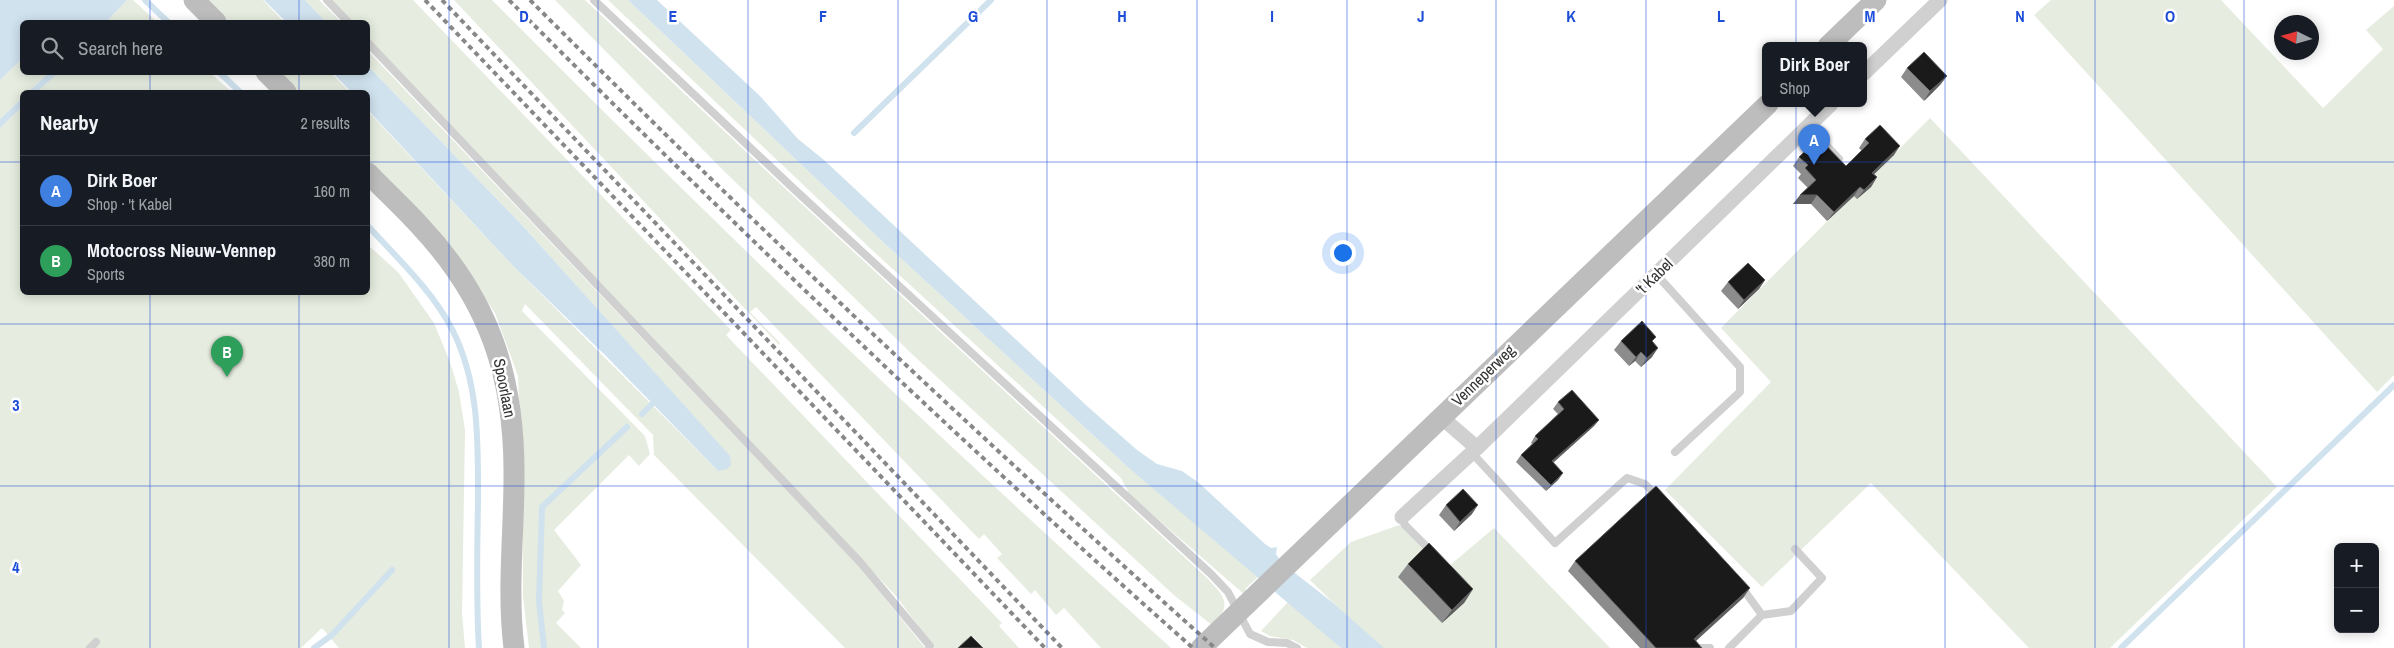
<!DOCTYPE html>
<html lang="en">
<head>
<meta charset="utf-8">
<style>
  :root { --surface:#171b24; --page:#20242c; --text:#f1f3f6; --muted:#9ea1a6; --line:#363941; --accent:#ea580c }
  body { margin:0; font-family:"Archivo Narrow",sans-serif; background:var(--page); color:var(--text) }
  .controls { position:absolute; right:15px; bottom:15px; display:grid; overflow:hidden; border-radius:8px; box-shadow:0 2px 12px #0003 }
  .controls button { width:45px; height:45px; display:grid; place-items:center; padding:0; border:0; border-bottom:1px solid var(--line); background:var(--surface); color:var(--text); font:25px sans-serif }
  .compass { position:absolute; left:2274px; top:15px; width:45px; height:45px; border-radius:50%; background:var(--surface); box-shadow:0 2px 12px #0003; rotate:275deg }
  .you { position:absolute; left:1342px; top:252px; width:18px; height:18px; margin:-12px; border:4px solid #fff; border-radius:50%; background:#1a73e8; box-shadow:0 0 0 8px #1a73e833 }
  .badge { display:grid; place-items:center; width:32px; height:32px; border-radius:50%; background:var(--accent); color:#fff; font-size:16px; font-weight:700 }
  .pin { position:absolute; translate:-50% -41px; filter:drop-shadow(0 1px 2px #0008) }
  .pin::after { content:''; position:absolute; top:26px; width:18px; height:15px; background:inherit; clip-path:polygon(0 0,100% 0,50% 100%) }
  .popup { position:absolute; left:1762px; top:42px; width:105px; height:65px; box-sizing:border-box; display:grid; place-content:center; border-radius:8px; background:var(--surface); filter:drop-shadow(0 1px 4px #0005); font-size:16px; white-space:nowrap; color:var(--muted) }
  .popup b { font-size:19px; color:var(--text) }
  .popup::after { content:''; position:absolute; left:50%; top:100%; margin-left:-10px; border:10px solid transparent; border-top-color:var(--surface) }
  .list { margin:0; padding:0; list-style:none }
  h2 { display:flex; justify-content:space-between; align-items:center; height:65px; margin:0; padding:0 20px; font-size:21px }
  h2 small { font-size:16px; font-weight:400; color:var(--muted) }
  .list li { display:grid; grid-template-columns:32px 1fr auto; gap:15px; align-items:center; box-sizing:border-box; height:70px; padding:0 20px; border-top:1px solid var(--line) }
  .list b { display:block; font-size:19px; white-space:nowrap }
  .list p { margin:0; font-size:16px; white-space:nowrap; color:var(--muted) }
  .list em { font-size:16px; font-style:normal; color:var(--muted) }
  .icon { flex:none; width:28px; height:28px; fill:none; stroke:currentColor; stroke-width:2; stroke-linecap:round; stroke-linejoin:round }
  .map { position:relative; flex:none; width:2394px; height:648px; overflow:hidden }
  .search { position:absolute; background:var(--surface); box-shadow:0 2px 12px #0003; left:20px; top:20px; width:350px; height:55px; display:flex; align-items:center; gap:12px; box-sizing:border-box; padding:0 18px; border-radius:8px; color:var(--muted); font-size:19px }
  .panel { position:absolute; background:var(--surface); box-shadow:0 2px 12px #0003; left:20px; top:90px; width:350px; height:205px; border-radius:8px }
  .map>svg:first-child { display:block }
  .green { fill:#e6ecdf }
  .water { fill:#cfe2ee }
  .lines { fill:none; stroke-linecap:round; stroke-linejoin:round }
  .stream { stroke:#cfe2ee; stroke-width:6 }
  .service { stroke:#d0d0d0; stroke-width:8 }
  .minor { stroke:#d0d0d0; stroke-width:15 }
  .secondary { stroke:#bdbdbd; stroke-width:21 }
  .rail { stroke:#888; stroke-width:4; stroke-dasharray:5 4; stroke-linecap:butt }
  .wall { fill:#8c8c8c }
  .shaded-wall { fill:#5f5f5f }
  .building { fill:#1a1a1a; stroke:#5f5f5f }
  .grid { fill:none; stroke:#1d4ed8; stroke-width:1; stroke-opacity:0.55 }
  .labels { text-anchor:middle; stroke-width:5; stroke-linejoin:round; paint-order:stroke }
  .street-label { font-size:16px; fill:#333; stroke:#fff }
  .grid-label { font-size:16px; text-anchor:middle; font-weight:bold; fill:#1d4ed8; stroke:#fff; stroke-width:5; stroke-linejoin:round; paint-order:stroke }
</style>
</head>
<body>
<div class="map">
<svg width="2394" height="648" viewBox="0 0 2394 648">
  <rect width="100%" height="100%" fill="#fff"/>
  <!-- green -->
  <path class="green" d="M127,0h6l24,22h-51z
    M206,0h57l21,22h-56z
    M305,0h14l22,22h-15z
    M330,0h83l318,330 -5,5 273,285 3,3 -3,3 20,22h-36l-10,-11 -12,11h-26l-39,-52 -528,-556v-18h-17z
    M454,0h38c220,222 447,439 679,648h-70l-37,-40 -8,7 -21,-25 -4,4 -34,-36 5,-4 -18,-20 -5,5 -223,-232 -6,5 30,31 -1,2z
    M555,0h30l205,193 417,385c18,19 26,27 5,47l-37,-29 -262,-241 -189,-184z
    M608,0h20l254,241 248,228 129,107 -14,13 2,3 -2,3 -115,-100 -9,-17 -249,-228z
    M2051,0h170l102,108 60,-59 -17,-19 28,-24v369l-17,17 -343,-377z
    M368,51l489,513 68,84h-80l-191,-193 -1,-20 -128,-131 -3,7 123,125 5,18 -11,12 -10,-11 -75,75 27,35 -23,26 6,10 -2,9 3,3 -9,10 25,25h-52l-6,-52v-97l-5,-123 -23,-63 -57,-81 -70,-70v-51l146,156 204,204 12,-14 -209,-233 -153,-158z
    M22,59v13l27,1 -21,19h-6v6l-22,21v-39z
    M58,72l152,1 22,19h-195z
    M278,73h53l19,19h-52z
    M22,107v185h346v-47l30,27 36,51 16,39 9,30 6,38 -3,183 3,35h-126l-17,-20 -21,20h-301v-520z
    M1930,118l347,369 -167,161h-81l-158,-165 -109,104 -97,-97 106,-108 -50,-54z
    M1402,524l47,42 45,-38 116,120h-231l-69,-68 41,-38z
    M1289,601l52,47h-34l-14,-8 -23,-4 -9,-5z"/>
  <!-- water -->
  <path class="water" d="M0,0h127l-21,22h-84v37l-22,21z
    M264,0h41l21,22h-40z
    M628,0h29l103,96 38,43 26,21 263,246 50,44 20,14 25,7 17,12 66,61 6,4 6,-1 -1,7 6,9 50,39 52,46h-43l-211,-179 -248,-228z
    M368,66l153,158 209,232 1,9 -4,4 -9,2 -113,-116 -91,-88 -146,-157v-18h-17l-18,-19 35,-1z
    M49,73h9l-21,19h-9z
    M22,98v9l-22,21v-9z"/>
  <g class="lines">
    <!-- stream -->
    <path class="stream" d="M145,0l23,22
      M219,72l21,20
      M854,133l137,-133
      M368,226c29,32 63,63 84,103 28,55 26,115 26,174 -1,49 -2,97 1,145
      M642,414l15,-15
      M314,648l18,-13 60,-65
      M544,648l-5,-47 3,-94 85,-80
      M2121,648l273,-263"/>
    <!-- service -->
    <path class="service" d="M327,0l21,22
      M594,0l200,189 417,385 17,18 22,42 18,8 19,1 10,5
      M368,43l492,519 70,84 -1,2
      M1808,126l31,33
      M1656,274l84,93v25l-65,60
      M1472,453l83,90 72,-65 18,6 13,13
      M1402,517l3,8 27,27
      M1762,615l29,-4 31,-33 -27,-29
      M90,648l6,-6
      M1701,648h9
      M1729,648l33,-33 -21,-29"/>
    <!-- minor -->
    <path class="minor" d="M1863,74l77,-74
      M1440,416l37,32
      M1402,517l75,-69 354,-344"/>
    <!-- secondary -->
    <path class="secondary" d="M194,0l22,22
      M1828,46l48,-46
      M266,72l20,20
      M368,173c17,18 36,35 53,54 69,74 94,151 93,251 0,57 -7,113 0,170
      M1201,648l567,-544"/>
    <!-- rail -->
    <path class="rail" d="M425,0l620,648
      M442,0l620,648
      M509,0c222,223 449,440 684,648
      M530,0c222,223 451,439 685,648"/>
  </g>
  <!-- wall -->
  <path class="wall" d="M1907,68l40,8 -7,9 -16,16 -23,-24z
    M1865,139l29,16 -20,19 3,3 -6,10 -14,12 -3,-3 -27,25 -16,-17h-18l15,-16 -10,-10 3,-4 -8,-8 6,-9 47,9 16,-15 -3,-3z
    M1765,280l-6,9 -21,20 -17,-18 7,-9z
    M1621,341l32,1 -1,15 -11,10 -6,-6 -6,5 -15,-16z
    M1558,402l41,18 -5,6 -41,37 10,10 -5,7 -12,11 -30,-29 5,-7 11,-11 -1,-1 4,-7 23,-22 -5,-5z
    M1446,505l26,9 -18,17 -15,-16z
    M1575,561l175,27 -7,10 -47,43 6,7h-62l-72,-77z
    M1408,564l65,25 -9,14 -22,20 -44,-46z"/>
  <!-- shaded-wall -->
  <path class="shaded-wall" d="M1947,76l-7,9 -16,16 6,-10z
    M1900,146l-6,9 -28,27 6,-9z
    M1877,177l-6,10 -14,12 7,-9z
    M1860,187l-6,9 -27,25 7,-9z
    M1800,195h17l-6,9h-18z
    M1765,280l-6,9 -21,20 6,-9z
    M1658,348l-6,9 -11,10 6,-9z
    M1641,352l-6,9 -6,5 7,-9z
    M1599,420l-5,6 -47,42 5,-7z
    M1563,473l-5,7 -12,11 5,-6z
    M1478,505l-6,9 -18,17 6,-9z
    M1750,588l-7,10 -55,50 6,-9z
    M1473,589l-9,14 -22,20 10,-13z"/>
  <!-- building -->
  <path class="building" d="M1924,52l23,24 -17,15 -23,-23z
    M1880,125l20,21 -28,27 5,4 -13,13 -4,-3 -26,25 -17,-17h-17l16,-15 -11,-12 3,-3 -9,-8 20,-19 27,28 23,-23 -4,-4z
    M1748,263l17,17 -21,20 -16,-18z
    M1642,321l14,16 -4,4 6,7 -11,10 -6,-6 -5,5 -15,-16z
    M1572,390l27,30 -47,41 11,12 -12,12 -30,-30 17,-16 -3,-3 29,-27 -6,-7z
    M1656,486l94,102 -56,51 8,9h-46l-81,-87z
    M1463,489l15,16 -18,17 -14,-17z
    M1429,543l44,46 -21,21 -44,-46z
    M971,636l12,12h-25z"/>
  <!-- grid -->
  <path class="grid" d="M150,0v22M299,0v22M449,0v648M598,0v648M748,0v648M898,0v648M1047,0v648M1197,0v648M1347,0v648M1496,0v648M1646,0v648M1796,0v648M1945,0v648M2095,0v648M2244,0v648M150,72v20M299,72v20M0,162h22M368,162h2026M150,292v356M299,292v356M0,324h2394M0,486h2394"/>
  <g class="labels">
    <!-- street labels -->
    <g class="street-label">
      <text transform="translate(1654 276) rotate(-44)" y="6">'t Kabel</text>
      <text transform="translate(1483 375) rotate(-44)" y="6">Venneperweg</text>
      <text transform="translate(505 388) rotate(79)" y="6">Spoorlaan</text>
    </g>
  </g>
  <g class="grid-label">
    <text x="524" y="22">D</text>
    <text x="673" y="22">E</text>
    <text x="823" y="22">F</text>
    <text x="973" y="22">G</text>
    <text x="1122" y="22">H</text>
    <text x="1272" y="22">I</text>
    <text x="1421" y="22">J</text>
    <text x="1571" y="22">K</text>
    <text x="1721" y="22">L</text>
    <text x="1870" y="22">M</text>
    <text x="2020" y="22">N</text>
    <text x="2170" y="22">O</text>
    <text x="16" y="411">3</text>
    <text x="16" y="573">4</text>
  </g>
</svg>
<div class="controls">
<button>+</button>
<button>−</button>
</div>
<svg class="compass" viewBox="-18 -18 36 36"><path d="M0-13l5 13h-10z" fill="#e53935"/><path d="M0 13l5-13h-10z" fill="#9ea1a6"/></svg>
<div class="you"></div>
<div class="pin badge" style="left:1814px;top:165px;background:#3f7fe0">A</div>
<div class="popup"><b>Dirk Boer</b>Shop</div>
<div class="pin badge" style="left:227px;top:377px;background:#2e9e5b">B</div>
<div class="search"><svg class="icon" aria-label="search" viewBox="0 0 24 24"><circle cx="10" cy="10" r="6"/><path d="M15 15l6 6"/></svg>Search here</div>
<section class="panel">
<h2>Nearby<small>2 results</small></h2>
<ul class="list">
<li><span class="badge" style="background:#3f7fe0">A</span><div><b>Dirk Boer</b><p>Shop · 't Kabel</p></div><em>160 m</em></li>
<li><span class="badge" style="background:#2e9e5b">B</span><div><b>Motocross Nieuw-Vennep</b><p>Sports</p></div><em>380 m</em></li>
</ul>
</section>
</div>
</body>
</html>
